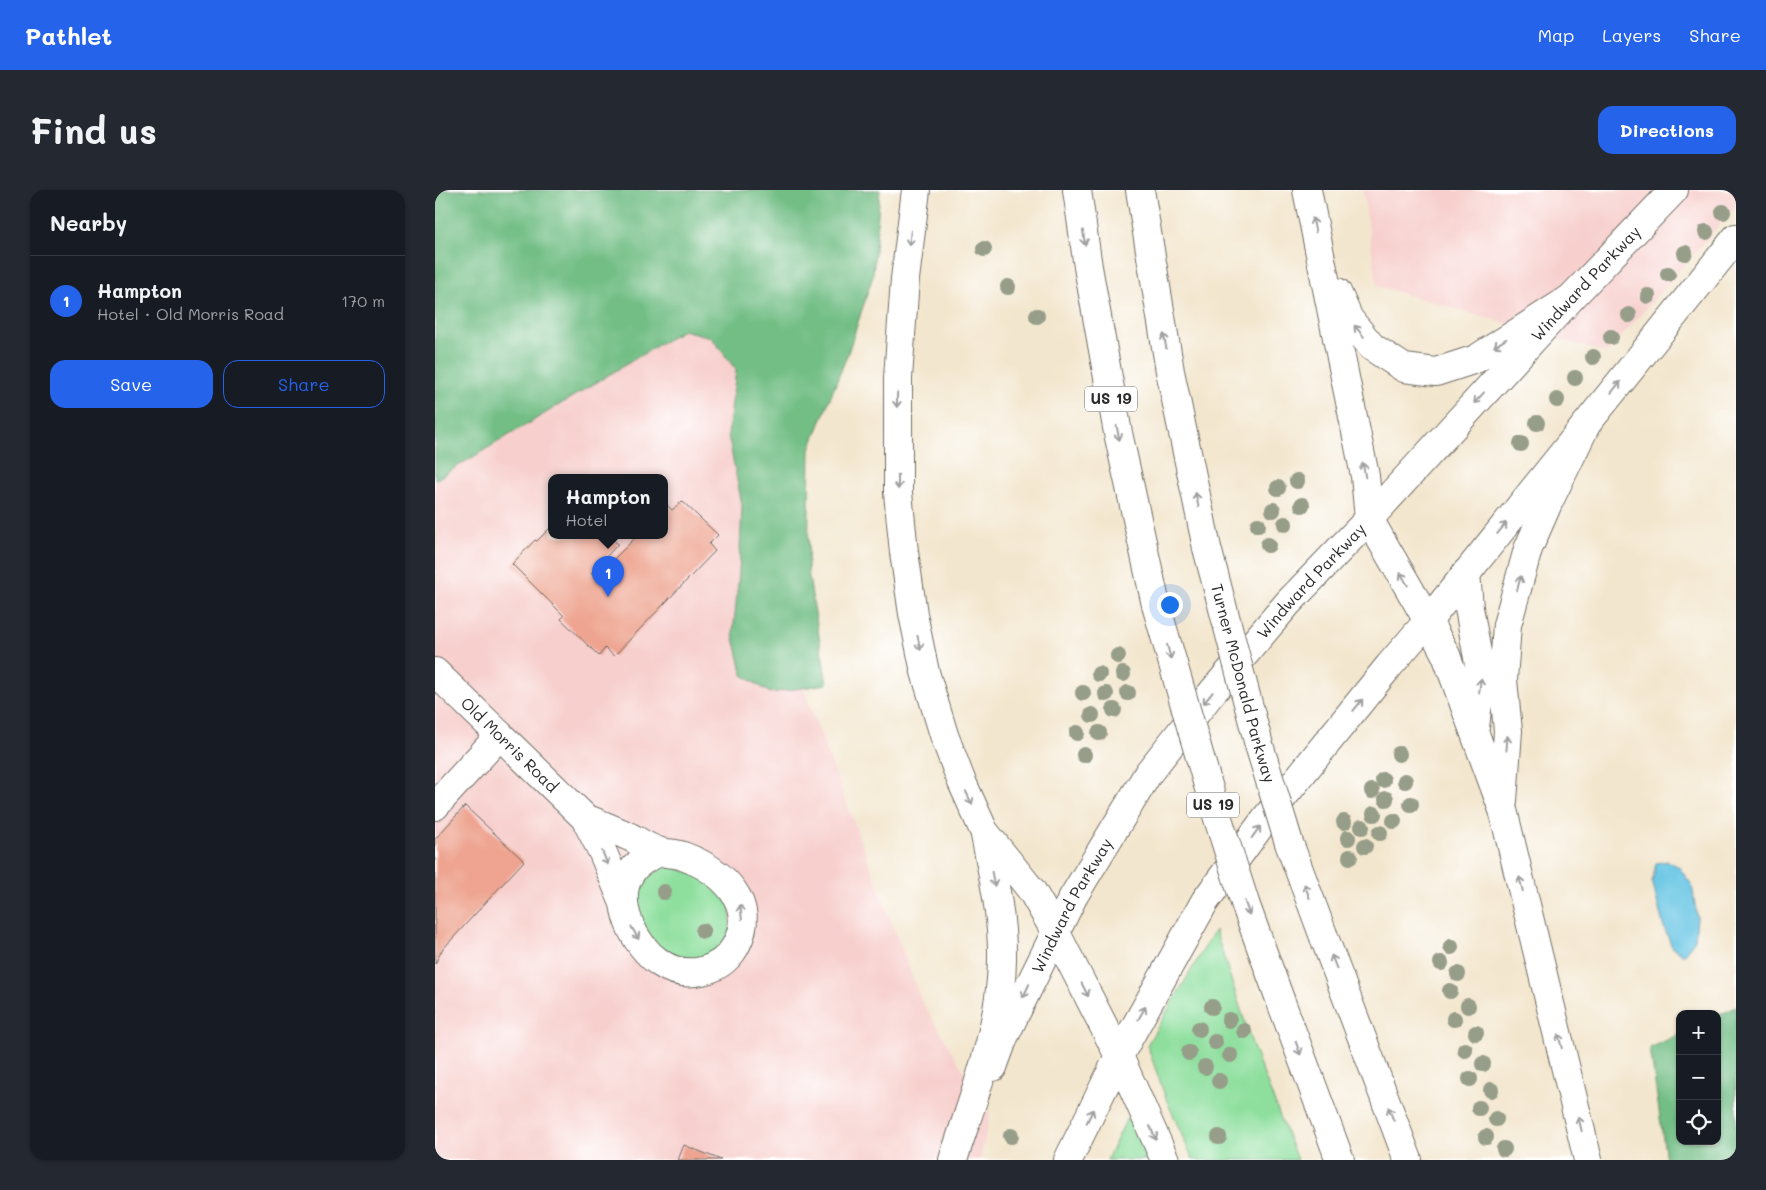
<!DOCTYPE html>
<html lang="en">
<head>
<meta charset="utf-8">
<style>
  :root { --surface:#171b24; --page:#242831; --text:#f1f3f6; --muted:#9ea1a6; --line:#363941; --accent:#2563eb }
  body { margin:0; font-family:Mali,sans-serif; background:var(--page); color:var(--text) }
  .controls { position:absolute; right:15px; bottom:15px; display:grid; overflow:hidden; border-radius:10px; box-shadow:0 1px 4px #0004 }
  .controls button { width:45px; height:45px; display:grid; place-items:center; padding:0; border:0; border-bottom:1px solid var(--line); background:var(--surface); color:var(--text); font:25px sans-serif }
  .you { position:absolute; left:734px; top:414px; width:18px; height:18px; margin:-12px; border:4px solid #fff; border-radius:50%; background:#1a73e8; box-shadow:0 0 0 8px #1a73e833 }
  .badge { display:grid; place-items:center; width:32px; height:32px; border-radius:50%; background:var(--accent); color:#fff; font-size:16px; font-weight:700 }
  .pin { position:absolute; translate:-50% -41px; filter:drop-shadow(0 1px 2px #0008) }
  .pin::after { content:''; position:absolute; top:26px; width:18px; height:15px; background:inherit; clip-path:polygon(0 0,100% 0,50% 100%) }
  .popup { position:absolute; left:113px; top:284px; width:120px; height:65px; box-sizing:border-box; display:grid; place-content:center; border-radius:10px; background:var(--surface); filter:drop-shadow(0 1px 4px #0005); font-size:16px; white-space:nowrap; color:var(--muted) }
  .popup b { font-size:19px; color:var(--text) }
  .popup::after { content:''; position:absolute; left:50%; top:100%; margin-left:-10px; border:10px solid transparent; border-top-color:var(--surface) }
  .list { margin:0; padding:0; list-style:none }
  h2 { display:flex; justify-content:space-between; align-items:center; height:65px; margin:0; padding:0 20px; font-size:21px }
  h2 small { font-size:16px; font-weight:400; color:var(--muted) }
  .list li { display:grid; grid-template-columns:32px 1fr auto; gap:15px; align-items:center; box-sizing:border-box; height:90px; padding:0 20px; border-top:1px solid var(--line) }
  .list b { display:block; font-size:19px; white-space:nowrap }
  .list p { margin:0; font-size:16px; white-space:nowrap; color:var(--muted) }
  .list em { font-size:16px; font-style:normal; color:var(--muted) }
  .actions { display:flex; gap:10px; padding:15px 20px }
  .actions a { flex:1; padding:11px 0; border:1px solid var(--accent); border-radius:15px; text-align:center; font-size:18px; color:var(--accent) }
  .actions .main { background:var(--accent); color:#fff }
  .icon { flex:none; width:28px; height:28px; fill:none; stroke:currentColor; stroke-width:2; stroke-linecap:round; stroke-linejoin:round }
  .map { position:relative; flex:none; width:1301px; height:970px; overflow:hidden; border-radius:15px }
  header { display:flex; align-items:center; gap:30px; box-sizing:border-box; height:70px; padding:0 25px; background:var(--accent); color:#fff }
  header strong { font-size:24px }
  nav { display:flex; gap:28px; margin-inline-start:auto; font-size:18px }
  .intro { display:flex; align-items:center; justify-content:space-between; box-sizing:border-box; height:120px; padding:0 30px }
  h1 { margin:0; font-size:35px }
  .button { padding:12px 22px; border-radius:15px; background:var(--accent); color:#fff; font-size:18px; font-weight:700 }
  main { display:flex; gap:30px; padding:0 30px }
  aside { flex:1; background:var(--surface); border-radius:15px; box-shadow:0 1px 4px #0004 }
  .map>svg:first-child { display:block }
  .built { fill:#f7d0ce; fill-rule:evenodd }
  .green { fill:#8edf9e; stroke:#5c8564 }
  .forest { fill:#72be85; stroke:#4e7458 }
  .water { fill:#66c5e4; stroke:#487888 }
  .building { fill:#eea490 }
  .lines { fill:none; stroke-linecap:round; stroke-linejoin:round }
  .minor-casing { stroke:#716c64; stroke-width:30 }
  .major-casing { stroke:#716c64; stroke-width:30 }
  .highway-casing { stroke:#716c64; stroke-width:30 }
  .minor { stroke:#fff; stroke-width:28 }
  .major { stroke:#fff; stroke-width:28 }
  .highway { stroke:#fff; stroke-width:28 }
  .highway-bridge-casing { stroke:#716c64; stroke-width:30; stroke-linecap:butt }
  .highway-bridge { stroke:#fff; stroke-width:28 }
  .tree { fill:#969d88 }
  .oneway { stroke:#a0a0a0 }
  .labels { text-anchor:middle; stroke-width:4; stroke-linejoin:round; paint-order:stroke }
  .shield { fill:#fff; stroke:#6b6b6b; stroke-width:1 }
  .shield-label { font-size:15px; font-weight:bold; fill:#2b2b2b }
  .street-label { font-size:16px; fill:#2b2b2b; stroke:#fff }
</style>
</head>
<body>
<header>
<strong>Pathlet</strong>
<nav><a>Map</a><a>Layers</a><a>Share</a></nav>
</header>
<div class="intro"><h1>Find us</h1><a class="button">Directions</a></div>
<main>
<aside>
<h2>Nearby<small></small></h2>
<ul class="list">
<li><span class="badge">1</span><div><b>Hampton</b><p>Hotel · Old Morris Road</p></div><em>170 m</em></li>
</ul>
<div class="actions"><a class="main">Save</a><a>Share</a></div>
</aside>
<div class="map">
<svg width="1301" height="970" viewBox="0 0 1301 970">
  <rect width="100%" height="100%" fill="#fff"/>
  <filter id="ink" filterUnits="userSpaceOnUse"><feTurbulence type="fractalNoise" baseFrequency=".02" numOctaves="2"/><feDisplacementMap in="SourceGraphic" scale="10" xChannelSelector="R" yChannelSelector="G"/><feConvolveMatrix kernelMatrix="1 2 1 2 8 2 1 2 1" color-interpolation-filters="sRGB"/></filter>
  <filter id="wash" filterUnits="userSpaceOnUse"><feTurbulence type="fractalNoise" baseFrequency=".0096" numOctaves="4" result="noise"/><feDisplacementMap in="SourceGraphic" scale="20" xChannelSelector="R" yChannelSelector="G"/><feGaussianBlur stdDeviation="1.12" result="paint"/><feColorMatrix in="noise" values="0 0 0 0 0 0 0 0 0 0 0 0 0 0 0 0 0 1.4 0 .05"/><feComposite in="paint" operator="in"/></filter>
  <g filter="url(#wash)">
    <rect width="100%" height="100%" fill="#f3e6ce"/>
    <!-- built -->
    <path class="built" d="M928,0h373v16l-129,147 -230,-67z
      M346,81l-6,206 29,214 117,309 69,115 -10,45h-545v-678l25,-18zM117,288h112v58h-112z"/>
    <!-- green -->
    <path class="green" d="M229,673l42,16 24,25 1,27 -15,23 -27,8 -28,-10 -23,-33 -4,-34 5,-9z
      M780,740l38,117 44,113h-104l-26,-59 -20,-56z
      M693,926l10,18 11,26h-42z"/>
    <!-- forest -->
    <path class="forest" d="M0,0h445l-7,86 -25,77 -38,96 -2,122 19,113 -57,9 -27,-18 -10,-41 6,-62 3,-67 -14,-70 8,-65 -25,-33 -28,-7 -248,150z
      M1301,817v153h-70l-16,-112 30,-14v107h37v-125z"/>
    <!-- water -->
    <path class="water" d="M1233,671l11,6 13,18 5,32 -2,23 -12,15 -11,-8 -9,-22 -11,-44 4,-18z"/>
    <g id="blocks">
      <!-- building -->
      <path class="building" d="M247,311l36,34 -9,9 6,7 -101,105 -9,-8 -6,8 -38,-37 3,-3 -52,-52 23,-24 2,1 15,-15v10h57l9,8 -27,29 4,5 42,-42h27v-28l3,-3 5,5z
        M30,616l59,55 -82,89 -7,14v-125z
        M249,955l37,15h-43z"/>
    </g>
  </g>
  <g filter="url(#ink)">
    <use href="#blocks" fill-opacity="0" stroke="#716c64" stroke-width="1"/>
    <g class="lines">
      <defs>
        <g id="minor">
          <path id="s1" d="M0,482l150,146 18,35 20,48"/>
          <path d="M0,616l65,-71"/>
          <path d="M150,628c15,6 30,12 45,19 10,5 20,12 31,15 7,2 15,1 22,4 38,14 77,47 52,91 -15,26 -50,33 -75,16 -26,-18 -47,-60 -30,-89 7,-12 19,-17 30,-22"/>
        </g>
        <g id="major">
          <path id="s2" d="M558,877l11,-30 69,-140 76,-125 61,-77 78,-92 81,-84 202,-221 103,-108"/>
          <path d="M633,970l51,-104 86,-155 61,-83 123,-152 39,-45 308,-383"/>
        </g>
        <path id="highway" d="M481,0l-11,89 -7,99v115l6,59 9,62 12,58 19,63 17,45 23,51 48,60 23,40 64,125 46,104
          M642,0l11,77 30,166 38,172
          M705,0l30,181 37,177
          M872,0l58,286 4,43 59,102 18,34 57,155 85,350
          M902,102l12,27 23,28 32,21 32,4 40,-13 95,-61
          M1031,383l3,35 12,67 -6,53
          M1068,611l5,-70 -5,-51 4,-55 21,-76 21,-48 37,-76
          M889,747l84,223
          M846,812l59,158
          M518,970c21,-65 48,-131 49,-200 1,-42 -9,-84 -17,-125"/>
      </defs>
      <!-- minor casing -->
      <use href="#minor" class="minor-casing"/>
      <!-- major casing -->
      <use href="#major" class="major-casing"/>
      <!-- highway casing -->
      <use href="#highway" class="highway-casing"/>
      <!-- minor -->
      <use href="#minor" class="minor"/>
      <!-- major -->
      <use href="#major" class="major"/>
      <!-- highway -->
      <use href="#highway" class="highway"/>
      <defs>
        <g id="highway-bridge">
          <path id="s3" d="M772,358l52,197 30,98 35,94"/>
          <path d="M721,415l58,201 32,100 35,96"/>
        </g>
      </defs>
      <!-- highway-bridge casing -->
      <use href="#highway-bridge" class="highway-bridge-casing"/>
      <!-- highway-bridge -->
      <use href="#highway-bridge" class="highway-bridge"/>
    </g>
    <!-- trees -->
    <g class="tree">
      <circle cx="1288" cy="22" r="8"/>
      <circle cx="1271" cy="42" r="8"/>
      <circle cx="549" cy="59" r="8"/>
      <circle cx="1250" cy="63" r="8"/>
      <circle cx="1233" cy="84" r="8"/>
      <circle cx="573" cy="97" r="8"/>
      <circle cx="1213" cy="106" r="8"/>
      <circle cx="1194" cy="125" r="8"/>
      <circle cx="602" cy="126" r="8"/>
      <circle cx="1176" cy="147" r="8"/>
      <circle cx="1158" cy="167" r="8"/>
      <circle cx="1140" cy="188" r="8"/>
      <circle cx="1122" cy="210" r="8"/>
      <circle cx="1102" cy="233" r="8"/>
      <circle cx="1086" cy="254" r="8"/>
      <circle cx="862" cy="291" r="8"/>
      <circle cx="843" cy="298" r="8"/>
      <circle cx="867" cy="315" r="8"/>
      <circle cx="838" cy="320" r="8"/>
      <circle cx="850" cy="334" r="8"/>
      <circle cx="823" cy="335" r="8"/>
      <circle cx="833" cy="355" r="8"/>
      <circle cx="683" cy="466" r="8"/>
      <circle cx="664" cy="484" r="8"/>
      <circle cx="688" cy="484" r="8"/>
      <circle cx="648" cy="503" r="8"/>
      <circle cx="693" cy="503" r="8"/>
      <circle cx="671" cy="504" r="8"/>
      <circle cx="679" cy="520" r="8"/>
      <circle cx="657" cy="525" r="8"/>
      <circle cx="642" cy="543" r="8"/>
      <circle cx="664" cy="543" r="8"/>
      <circle cx="964" cy="564" r="8"/>
      <circle cx="649" cy="565" r="8"/>
      <circle cx="948" cy="590" r="8"/>
      <circle cx="970" cy="591" r="8"/>
      <circle cx="937" cy="601" r="8"/>
      <circle cx="951" cy="609" r="8"/>
      <circle cx="976" cy="614" r="8"/>
      <circle cx="939" cy="624" r="8"/>
      <circle cx="959" cy="631" r="8"/>
      <circle cx="909" cy="632" r="8"/>
      <circle cx="927" cy="637" r="8"/>
      <circle cx="945" cy="643" r="8"/>
      <circle cx="913" cy="648" r="8"/>
      <circle cx="930" cy="656" r="8"/>
      <circle cx="915" cy="667" r="8"/>
      <circle cx="229" cy="702" r="8"/>
      <circle cx="268" cy="741" r="8"/>
      <circle cx="1016" cy="757" r="8"/>
      <circle cx="1006" cy="773" r="8"/>
      <circle cx="1023" cy="784" r="8"/>
      <circle cx="1015" cy="801" r="8"/>
      <circle cx="1033" cy="816" r="8"/>
      <circle cx="777" cy="817" r="8"/>
      <circle cx="1019" cy="829" r="8"/>
      <circle cx="794" cy="830" r="8"/>
      <circle cx="764" cy="839" r="8"/>
      <circle cx="809" cy="841" r="8"/>
      <circle cx="1041" cy="843" r="8"/>
      <circle cx="780" cy="852" r="8"/>
      <circle cx="1030" cy="860" r="8"/>
      <circle cx="754" cy="863" r="8"/>
      <circle cx="795" cy="865" r="8"/>
      <circle cx="1048" cy="874" r="8"/>
      <circle cx="770" cy="877" r="8"/>
      <circle cx="1035" cy="889" r="8"/>
      <circle cx="784" cy="891" r="8"/>
      <circle cx="1056" cy="900" r="8"/>
      <circle cx="1044" cy="918" r="8"/>
      <circle cx="1061" cy="929" r="8"/>
      <circle cx="576" cy="946" r="8"/>
      <circle cx="784" cy="947" r="8"/>
      <circle cx="1051" cy="947" r="8"/>
      <circle cx="1069" cy="959" r="8"/>
    </g>
    <!-- one-way arrows -->
    <defs><path id="oneway-shaft" d="M-6 0H5M1.5-3L5.5 0L1.5 3" fill="none" stroke-width="1.6" stroke-linecap="round" stroke-linejoin="round" transform="scale(1.25)"/></defs>
    <g class="oneway">
      <use href="#oneway-shaft" transform="translate(879 35) rotate(-102)"/>
      <use href="#oneway-shaft" transform="translate(475 48) rotate(97)"/>
      <use href="#oneway-shaft" transform="translate(649 48) rotate(82)"/>
      <use href="#oneway-shaft" transform="translate(924 141) rotate(-130)"/>
      <use href="#oneway-shaft" transform="translate(730 151) rotate(-100)"/>
      <use href="#oneway-shaft" transform="translate(1065 153) rotate(147)"/>
      <use href="#oneway-shaft" transform="translate(1181 197) rotate(-51)"/>
      <use href="#oneway-shaft" transform="translate(1044 208) rotate(132)"/>
      <use href="#oneway-shaft" transform="translate(462 210) rotate(91)"/>
      <use href="#oneway-shaft" transform="translate(683 243) rotate(79)"/>
      <use href="#oneway-shaft" transform="translate(929 280) rotate(-100)"/>
      <use href="#oneway-shaft" transform="translate(463 292) rotate(89)"/>
      <use href="#oneway-shaft" transform="translate(762 310) rotate(-102)"/>
      <use href="#oneway-shaft" transform="translate(1067 338) rotate(-51)"/>
      <use href="#oneway-shaft" transform="translate(969 389) rotate(-120)"/>
      <use href="#oneway-shaft" transform="translate(1084 393) rotate(-75)"/>
      <use href="#oneway-shaft" transform="translate(484 453) rotate(78)"/>
      <use href="#oneway-shaft" transform="translate(734 462) rotate(75)"/>
      <use href="#oneway-shaft" transform="translate(1045 496) rotate(-83)"/>
      <use href="#oneway-shaft" transform="translate(773 508) rotate(129)"/>
      <use href="#oneway-shaft" transform="translate(923 515) rotate(-51)"/>
      <use href="#oneway-shaft" transform="translate(1072 553) rotate(-86)"/>
      <use href="#oneway-shaft" transform="translate(534 608) rotate(65)"/>
      <use href="#oneway-shaft" transform="translate(821 642) rotate(-54)"/>
      <use href="#oneway-shaft" transform="translate(170 668) rotate(67)"/>
      <use href="#oneway-shaft" transform="translate(558 689) rotate(79)"/>
      <use href="#oneway-shaft" transform="translate(1086 694) rotate(-104)"/>
      <use href="#oneway-shaft" transform="translate(872 701) rotate(-110)"/>
      <use href="#oneway-shaft" transform="translate(812 718) rotate(71)"/>
      <use href="#oneway-shaft" transform="translate(306 722) rotate(-97)"/>
      <use href="#oneway-shaft" transform="translate(200 743) rotate(60)"/>
      <use href="#oneway-shaft" transform="translate(899 772) rotate(-111)"/>
      <use href="#oneway-shaft" transform="translate(650 800) rotate(63)"/>
      <use href="#oneway-shaft" transform="translate(591 801) rotate(115)"/>
      <use href="#oneway-shaft" transform="translate(707 823) rotate(-61)"/>
      <use href="#oneway-shaft" transform="translate(1125 851) rotate(-104)"/>
      <use href="#oneway-shaft" transform="translate(863 858) rotate(70)"/>
      <use href="#oneway-shaft" transform="translate(956 924) rotate(-111)"/>
      <use href="#oneway-shaft" transform="translate(655 926) rotate(-64)"/>
      <use href="#oneway-shaft" transform="translate(1145 934) rotate(-103)"/>
      <use href="#oneway-shaft" transform="translate(718 943) rotate(66)"/>
    </g>
  </g>
  <g class="labels">
    <!-- shield labels -->
    <g class="shield">
      <rect x="650" y="196.5" width="52" height="25" rx="4"/>
      <rect x="752" y="602.5" width="52" height="25" rx="4"/>
    </g>
    <g class="shield-label">
      <text x="676" y="214">US 19</text>
      <text x="778" y="620">US 19</text>
    </g>
    <!-- street labels -->
    <g class="street-label">
      <text dy="6" stroke="none"><textPath href="#s2" startOffset="990">Windward Parkway</textPath></text>
      <text dy="6" stroke="none"><textPath href="#s2" startOffset="585">Windward Parkway</textPath></text>
      <text dy="6" stroke="none"><textPath href="#s3" startOffset="140">Turner McDonald Parkway</textPath></text>
      <text dy="6" stroke="none"><textPath href="#s1" startOffset="104">Old Morris Road</textPath></text>
      <text dy="6" stroke="none"><textPath href="#s2" startOffset="180">Windward Parkway</textPath></text>
    </g>
  </g>
</svg>
<div class="controls">
<button>+</button>
<button>−</button>
<button><svg class="icon" aria-label="locate" viewBox="0 0 24 24"><circle cx="12" cy="12" r="6"/><path d="M12 2v4M12 18v4M2 12h4M18 12h4"/></svg></button>
</div>
<div class="you"></div>
<div class="pin badge" style="left:173px;top:407px">1</div>
<div class="popup"><b>Hampton</b>Hotel</div>
</div>
</main>
</body>
</html>
